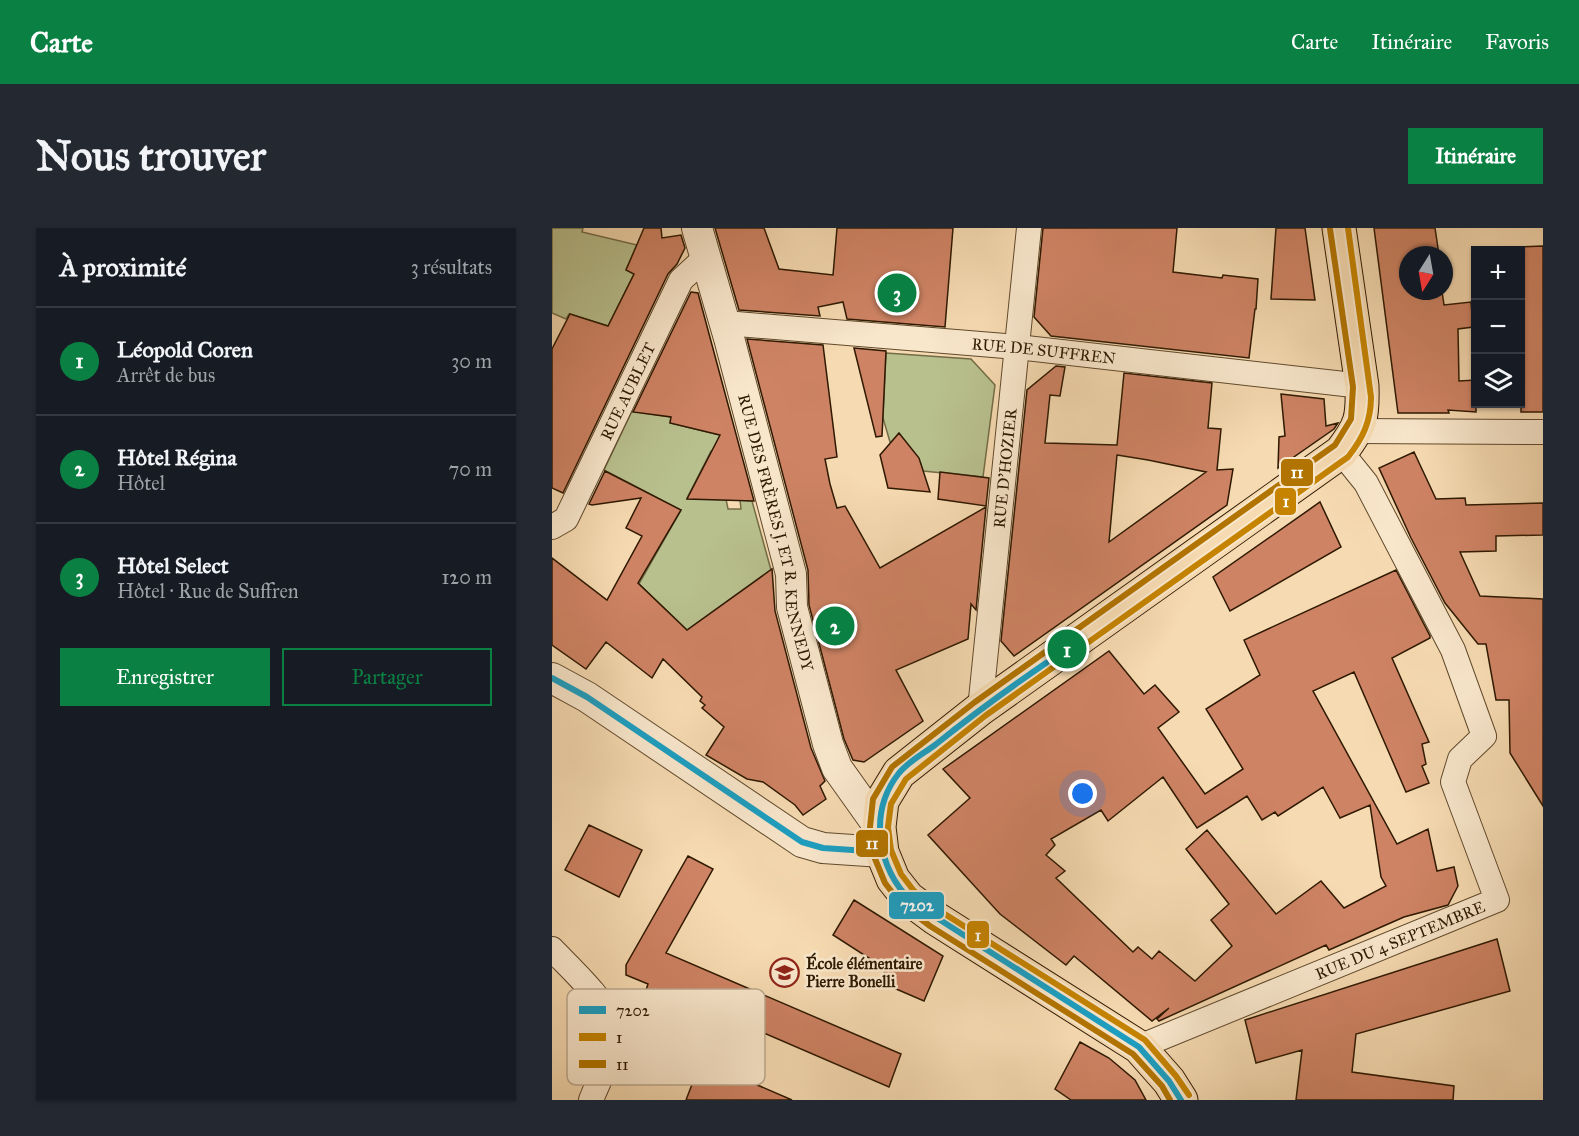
<!DOCTYPE html>
<html lang="fr">
<head>
<meta charset="utf-8">
<style>
  :root { --surface:#171b24; --page:#242831; --text:#f1f3f6; --muted:#9ea1a6; --line:#363941; --accent:#0b8043 }
  body { margin:0; font-family:"IM FELL Great Primer",serif; background:var(--page); color:var(--text) }
  .controls { position:absolute; right:18px; top:18px; display:grid; overflow:hidden; border-radius:0px; box-shadow:0 2px 4px #0004 }
  .controls button { width:54px; height:54px; display:grid; place-items:center; padding:0; border:0; border-bottom:2px solid var(--line); background:var(--surface); color:var(--text); font:30px sans-serif }
  .compass { position:absolute; left:847px; top:18px; width:54px; height:54px; border-radius:50%; background:var(--surface); box-shadow:0 2px 4px #0004; rotate:191deg }
  .you { position:absolute; left:531px; top:566px; width:21px; height:21px; margin:-15px; border:4px solid #fff; border-radius:50%; background:#1a73e8; box-shadow:0 0 0 9px #1a73e833 }
  .badge { display:grid; place-items:center; width:39px; height:39px; border-radius:50%; background:var(--accent); color:#fff; font-size:20px; font-weight:700 }
  .pin { position:absolute; translate:-50% -50%; border:3px solid #fff; box-shadow:0 2px 6px #0006 }
  .list { margin:0; padding:0; list-style:none }
  h2 { display:flex; justify-content:space-between; align-items:center; height:78px; margin:0; padding:0 24px; font-size:26px }
  h2 small { font-size:20px; font-weight:400; color:var(--muted) }
  .list li { display:grid; grid-template-columns:39px 1fr auto; gap:18px; align-items:center; box-sizing:border-box; height:108px; padding:0 24px; border-top:2px solid var(--line) }
  .list b { display:block; font-size:22px; white-space:nowrap }
  .list p { margin:0; font-size:20px; white-space:nowrap; color:var(--muted) }
  .list em { font-size:20px; font-style:normal; color:var(--muted) }
  .actions { display:flex; gap:12px; padding:18px 24px }
  .actions a { flex:1; padding:14px 0; border:2px solid var(--accent); border-radius:0px; text-align:center; font-size:21px; color:var(--accent) }
  .actions .main { background:var(--accent); color:#fff }
  .icon { flex:none; width:33px; height:33px; fill:none; stroke:currentColor; stroke-width:2; stroke-linecap:round; stroke-linejoin:round }
  .map { position:relative; flex:none; width:991px; height:872px; overflow:hidden; border-radius:0px }
  header { display:flex; align-items:center; gap:36px; box-sizing:border-box; height:84px; padding:0 30px; background:var(--accent); color:#fff }
  header strong { font-size:28px }
  nav { display:flex; gap:33px; margin-inline-start:auto; font-size:21px }
  .intro { display:flex; align-items:center; justify-content:space-between; box-sizing:border-box; height:144px; padding:0 36px }
  h1 { margin:0; font-size:42px }
  .button { padding:15px 27px; border-radius:0px; background:var(--accent); color:#fff; font-size:21px; font-weight:700 }
  main { display:flex; gap:36px; padding:0 36px }
  aside { flex:1; background:var(--surface); border-radius:0px; box-shadow:0 2px 4px #0004 }
  .map>svg:first-child { display:block }
  .green { fill:#b8c08e; stroke:#736c47; stroke-width:1.5 }
  .building { fill:#ce8364; stroke:#2e1900; stroke-width:1.5; fill-rule:evenodd }
  .lines { fill:none; stroke-linecap:round; stroke-linejoin:round }
  .minor-casing { stroke:#60492c; stroke-width:26 }
  .tertiary-casing { stroke:#60492c; stroke-width:32 }
  .primary-casing { stroke:#2e1900; stroke-width:35 }
  .minor { stroke:#f9e7cc; stroke-width:24 }
  .tertiary { stroke:#f9e7cc; stroke-width:30 }
  .primary { stroke:#f6dab1; stroke-width:33 }
  .bus-1-casing { stroke:#f9e7cc; stroke-width:10 }
  .bus-2-casing { stroke:#f9e7cc; stroke-width:10 }
  .bus-3-casing { stroke:#f9e7cc; stroke-width:10 }
  .bus-1 { stroke:#1b9fc2; stroke-width:6 }
  .bus-2 { stroke:#c58300; stroke-width:6 }
  .bus-3 { stroke:#b27400; stroke-width:6 }
  .labels { text-anchor:middle; stroke-width:5; stroke-linejoin:round; paint-order:stroke }
  .street-label { font-size:16px; fill:#2e1900; stroke:#f9e7cc }
  .poi-label { font-size:16px; font-weight:bold; fill:#2e1900; stroke:#f9e7cc; text-anchor:start }
  .key { fill:#f9e7cc; stroke:#bca98f; stroke-width:1.5 }
  .key-label { font-size:16px; fill:#2e1900 }
  .line-badge { stroke:#f9e7cc; stroke-width:2 }
  .badge-label { font-size:16px; text-anchor:middle; font-weight:bold; fill:#fff }
</style>
</head>
<body>
<header>
<strong>Carte</strong>
<nav><a>Carte</a><a>Itinéraire</a><a>Favoris</a></nav>
</header>
<div class="intro"><h1>Nous trouver</h1><a class="button">Itinéraire</a></div>
<main>
<aside>
<h2>À proximité<small>3 résultats</small></h2>
<ul class="list">
<li><span class="badge">1</span><div><b>Léopold Coren</b><p>Arrêt de bus</p></div><em>30 m</em></li>
<li><span class="badge">2</span><div><b>Hôtel Régina</b><p>Hôtel</p></div><em>70 m</em></li>
<li><span class="badge">3</span><div><b>Hôtel Select</b><p>Hôtel · Rue de Suffren</p></div><em>120 m</em></li>
</ul>
<div class="actions"><a class="main">Enregistrer</a><a>Partager</a></div>
</aside>
<div class="map">
<svg width="991" height="872" viewBox="0 0 991 872">
  <rect width="100%" height="100%" fill="#f6dab1"/>
  <filter id="stains"><feTurbulence type="fractalNoise" baseFrequency=".00333" numOctaves="4"/><feColorMatrix values="0 0 0 0 .2 0 0 0 0 .09 0 0 0 0 .02 0 0 0 .5 -.17"/></filter>
  <radialGradient id="worn" r=".72"><stop offset=".6" stop-color="#630" stop-opacity="0"/><stop offset="1" stop-color="#630" stop-opacity=".3"/></radialGradient>
  <!-- green -->
  <path class="green" d="M0,0h31l-1,4 55,13 -11,25 8,4 -26,52 -39,-12 -3,5 -14,-6z
    M334,125l85,6 24,26 -12,92 -60,-6c-5,-18 -14,-27 -33,-29l-7,-24z
    M80,183l39,6 -1,6 66,16 4,16 -29,-4 -24,47 39,1 2,10h13l-1,-9 12,1 19,69 -84,60 -48,-46 42,-74 -77,-40z"/>
  <!-- building -->
  <path class="building" d="M92,0h17l1,10 19,-3 4,13 -8,16 -9,10 -105,219 -11,-5v-139l18,-35 38,12 26,-52 -8,-4z
    M163,0h49l15,41 54,6 4,-47h116l-8,99 -98,-8 -4,-17 -25,5 2,9 -81,-6z
    M491,0h134l-4,44 49,6 1,-3 35,4 -2,30h-1l-6,49 -198,-22 -17,-19z
    M724,0h29l10,72 -44,-1z
    M822,0h61l4,27h-31v36h34l2,14 27,-3 2,25 -15,2 1,52 17,-1v32l-28,-2 1,3h-51z
    M991,18v166h-22v-165z
    M139,64l7,1 56,208 -67,-2 33,-64 -50,-12 1,-6 -38,-5z
    M195,111l76,6 14,112 -12,2 5,25 7,24 8,-2 35,62 106,-61 -10,103 -5,-6 -3,35 -72,31 27,51 -59,41 -11,-2 -9,-21 -35,-134 -1,-35z
    M302,120l32,3 -4,85 -6,1z
    M504,138l9,1 -5,29 -10,-1 -5,48 72,2 7,-72 88,10 -4,45 13,1 -4,41 16,-1 -6,36 -213,151 -13,-15 26,-251zM565,227l31,5 58,12 -97,70z
    M729,166l43,5 2,27 12,-3 -4,6 -56,39 1,-31 6,-1z
    M347,205l20,25 11,34 -42,-4 -8,-33z
    M862,224l22,47 29,-1 1,7 77,-2v32l-47,1v15l-36,1 20,44 63,3v207l-33,-53 -1,-53h-13l-10,-56h-8l-33,-41 -34,-65 -32,-70z
    M53,243l76,39 -43,73 49,47 85,-61 3,42 36,137 14,33 -5,5 6,13 -23,16 -8,-10 -32,-23 -16,-3 -41,-24 18,-28 -22,-19 3,-3 -5,-4 2,-4 -39,-38 -11,19 -46,-36 -20,27 -34,-24v-87l55,42 35,-64 -16,-8 15,-30 -49,7 -3,-1z
    M388,244l49,6 -3,28 -48,-7z
    M768,274l21,45 -111,64 -17,-34z
    M844,342l34,66v2l-38,20 37,84 -7,2 4,20 -4,2 7,17 -23,9 -52,-120 -41,19 84,153 31,-15 9,42 17,-4 4,19 -10,19 -44,12 -75,33 -3,-5 -167,76 -2,-2 12,-11 -17,13 -78,-65 -8,9 -66,-51 -72,-79 42,-37 -27,-29 166,-118 35,43 11,-9 24,27 -21,16 47,66 38,-25 -37,-60 54,-34 -16,-35zM611,549l34,51 50,-32 15,24 13,-8 3,4 45,-29 17,31 30,-13 11,72 5,9 -42,22 -23,-27 -45,33 -69,-84 -21,19 43,55 -18,16 21,26 -37,35 -36,-30 -7,8 -14,-12 -5,5 -77,-74 9,-7 -19,-16 9,-10 -4,-6 50,-29 7,11z
    M37,597l53,25 -23,47 -54,-27z
    M136,628l25,13 -47,84 235,101 -12,33 -125,-54 -16,48 44,19h-106l33,-86 -47,-20 -7,15 -23,-7 6,-18 -22,-9v-10z
    M302,672l89,56 -19,45 -44,-19 6,-13 -53,-34z
    M945,711l13,52 -154,43 -4,38 102,14 -1,14h-157l6,-50 -46,13 -11,-43z
    M528,814l29,16 26,22 11,20h-75l-16,-11z"/>
  <g class="lines">
    <defs>
      <g id="minor">
        <path id="s1" d="M173,95l292,24 345,39"/>
        <path d="M805,203l186,1"/>
        <path id="s2" d="M0,299l14,-8 115,-239 24,-22"/>
        <path id="s3" d="M428,481l49,-481"/>
        <path d="M0,721c15,16 57,54 60,76 4,25 -12,52 -21,75"/>
        <path id="s4" d="M587,819l358,-147 -44,-118 7,-23 24,-23 -31,-86 -87,-167 -25,-31"/>
      </g>
      <g id="tertiary">
        <path id="s5" d="M145,0l32,110 62,236 1,33 36,137 9,24 42,59"/>
        <path d="M0,450l35,19 215,145 21,6 59,4"/>
      </g>
      <path id="primary" d="M629,872l-12,-19 -30,-34 -204,-129 -27,-20 -15,-19 -11,-27 -3,-25 3,-26 17,-28 81,-64 361,-257c20,-26 22,-34 21,-66l-23,-158"/>
    </defs>
    <!-- minor casing -->
    <use href="#minor" class="minor-casing"/>
    <!-- tertiary casing -->
    <use href="#tertiary" class="tertiary-casing"/>
    <!-- primary casing -->
    <use href="#primary" class="primary-casing"/>
    <!-- minor -->
    <use href="#minor" class="minor"/>
    <!-- tertiary -->
    <use href="#tertiary" class="tertiary"/>
    <!-- primary -->
    <use href="#primary" class="primary"/>
    <defs>
      <path id="bus-1" d="M494,435c-38,26 -75,53 -111,82 -12,9 -26,16 -36,28 -31,39 -22,95 13,129l227,145 30,34 12,19
        M0,450l35,19 215,145 21,6 59,4"/>
      <path id="bus-2" d="M637,867l-13,-19 -31,-36 -205,-129 -26,-20 -13,-17 -10,-24 -3,-23 3,-23 15,-25 79,-63 363,-259c15,-19 23,-36 23,-60l-23,-169"/>
      <path id="bus-3" d="M618,872l-8,-14 -29,-32 -203,-128 -29,-22 -16,-21 -12,-29 -3,-27 3,-28 19,-32 83,-65 360,-257 16,-26 2,-32 -23,-158"/>
    </defs>
    <!-- bus-1 casing -->
    <use href="#bus-1" class="bus-1-casing"/>
    <!-- bus-2 casing -->
    <use href="#bus-2" class="bus-2-casing"/>
    <!-- bus-3 casing -->
    <use href="#bus-3" class="bus-3-casing"/>
    <!-- bus-1 -->
    <use href="#bus-1" class="bus-1"/>
    <!-- bus-2 -->
    <use href="#bus-2" class="bus-2"/>
    <!-- bus-3 -->
    <use href="#bus-3" class="bus-3"/>
  </g>
  <!-- icons -->
  <defs>
    <symbol id="school-ring" viewBox="-11 -11 22 22"><circle r="9.5" fill="#f9e7cc" stroke="#8f2418" stroke-width="1.5"/><path d="M0-5L7-2L0 1L-7-2ZM-4 1L0 2.5L4 1V4Q0 6-4 4Z" fill="#8f2418"/></symbol>
  </defs>
  <g fill-rule="evenodd">
    <use href="#school-ring" x="216" y="728" width="33" height="33"/>
  </g>
  <g class="labels">
    <!-- street labels -->
    <g class="street-label">
      <text dy="6" stroke="none"><textPath href="#s1" startOffset="320">RUE DE SUFFREN</textPath></text>
      <text dy="6" stroke="none"><textPath href="#s2" startOffset="158">RUE AUBLET</textPath></text>
      <text dy="6" stroke="none"><textPath href="#s3" startOffset="242">RUE D'HOZIER</textPath></text>
      <text dy="6" stroke="none"><textPath href="#s5" startOffset="315">RUE DES FRÈRES J. ET R. KENNEDY</textPath></text>
      <text dy="6" stroke="none"><textPath href="#s4" startOffset="282">RUE DU 4 SEPTEMBRE</textPath></text>
    </g>
    <!-- poi labels -->
    <g class="poi-label">
      <text x="254" y="741">École élémentaire<tspan x="254" dy="18">Pierre Bonelli</tspan></text>
    </g>
  </g>
  <!-- legend -->
  <rect x="15" y="761" width="198" height="96" rx="9" class="key"/>
  <rect x="27" y="778" width="27" height="8" fill="#1b9fc2"/>
  <rect x="27" y="805" width="27" height="8" fill="#c58300"/>
  <rect x="27" y="832" width="27" height="8" fill="#b27400"/>
  <g class="key-label">
    <text x="64" y="788">7202</text>
    <text x="64" y="815">1</text>
    <text x="64" y="842">11</text>
  </g>
  <g class="line-badge">
    <rect x="728" y="230" width="34" height="29" rx="6" fill="#b27400"/>
    <rect x="722" y="259" width="23" height="29" rx="6" fill="#c58300"/>
    <rect x="303" y="601" width="34" height="29" rx="6" fill="#b27400"/>
    <rect x="336" y="663" width="57" height="29" rx="6" fill="#1b9fc2"/>
    <rect x="414" y="692" width="24" height="29" rx="6" fill="#c58300"/>
  </g>
  <g class="badge-label">
    <text x="745" y="250">11</text>
    <text x="734" y="279">1</text>
    <text x="320" y="621">11</text>
    <text x="365" y="683">7202</text>
    <text x="426" y="713">1</text>
  </g>
  <rect width="100%" height="100%" filter="url(#stains)"/>
  <rect width="100%" height="100%" fill="url(#worn)"/>
</svg>
<div class="controls">
<button>+</button>
<button>−</button>
<button><svg class="icon" aria-label="layers" viewBox="0 0 24 24"><path d="M12 4l9 5-9 5-9-5zM3 14l9 5 9-5"/></svg></button>
</div>
<svg class="compass" viewBox="-18 -18 36 36"><path d="M0-13l5 13h-10z" fill="#e53935"/><path d="M0 13l5-13h-10z" fill="#9ea1a6"/></svg>
<div class="you"></div>
<div class="pin badge" style="left:515px;top:421px">1</div>
<div class="pin badge" style="left:283px;top:398px">2</div>
<div class="pin badge" style="left:345px;top:65px">3</div>
</div>
</main>
</body>
</html>
